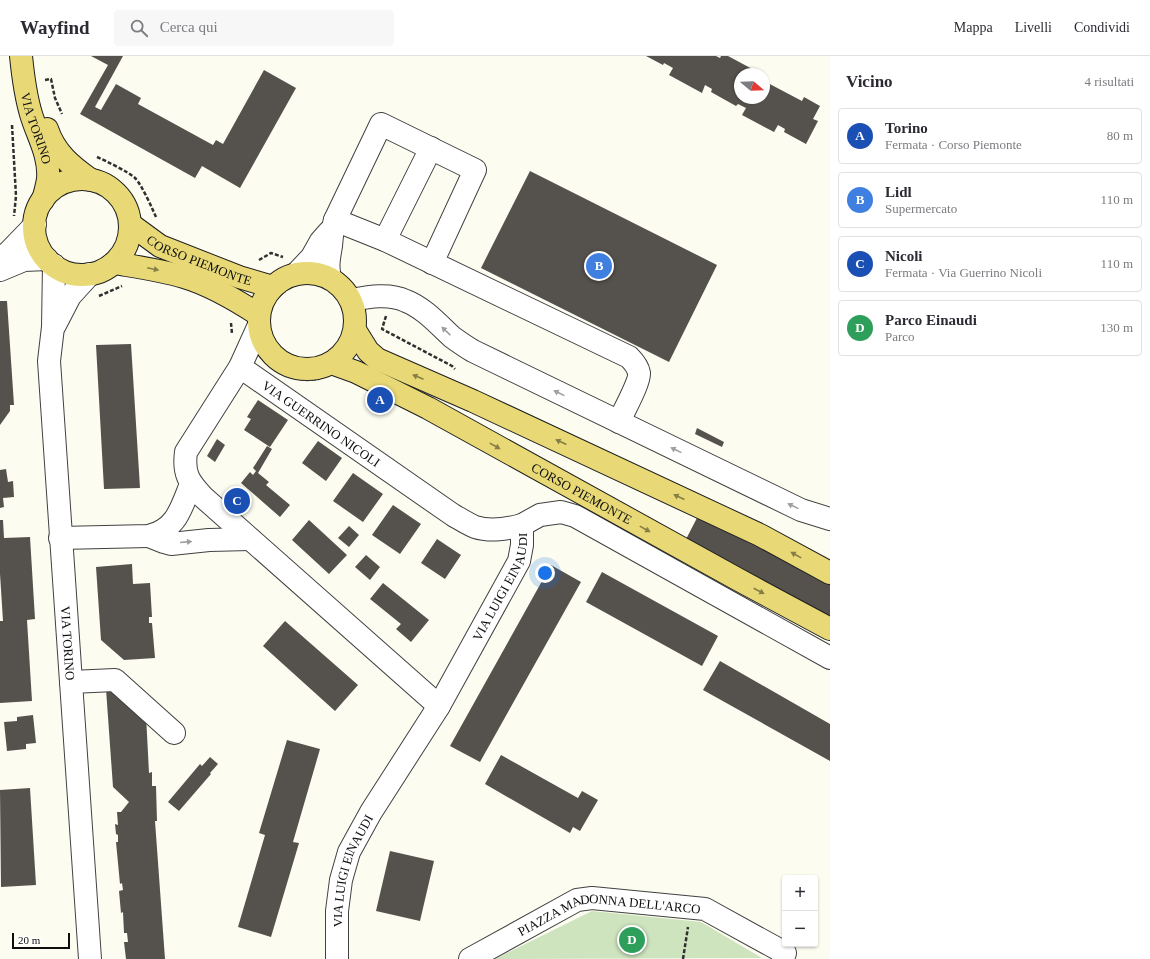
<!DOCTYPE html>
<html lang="it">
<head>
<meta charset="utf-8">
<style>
  :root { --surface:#fff; --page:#f7f7f7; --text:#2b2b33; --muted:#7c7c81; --line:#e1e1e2; --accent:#ae3e36 }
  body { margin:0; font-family:"Times New Roman",serif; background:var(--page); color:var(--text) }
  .controls { position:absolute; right:12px; bottom:12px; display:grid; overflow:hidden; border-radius:4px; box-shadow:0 1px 3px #0004 }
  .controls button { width:36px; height:36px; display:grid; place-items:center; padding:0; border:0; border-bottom:1px solid var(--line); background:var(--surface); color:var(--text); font:20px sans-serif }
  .compass { position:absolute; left:734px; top:12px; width:36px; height:36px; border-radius:50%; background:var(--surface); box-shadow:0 1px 3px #0004; rotate:109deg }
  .scale { position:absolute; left:12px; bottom:10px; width:58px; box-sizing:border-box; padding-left:4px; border:2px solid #0e0e0e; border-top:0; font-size:11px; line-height:14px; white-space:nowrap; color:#0e0e0e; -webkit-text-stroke:3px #fff; paint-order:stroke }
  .you { position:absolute; left:545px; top:517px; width:14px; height:14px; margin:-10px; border:3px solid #fff; border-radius:50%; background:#1a73e8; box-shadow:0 0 0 6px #1a73e833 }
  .badge { display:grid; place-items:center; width:26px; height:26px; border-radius:50%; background:var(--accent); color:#fff; font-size:13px; font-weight:700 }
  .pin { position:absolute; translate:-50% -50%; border:2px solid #fff; box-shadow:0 1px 4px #0006 }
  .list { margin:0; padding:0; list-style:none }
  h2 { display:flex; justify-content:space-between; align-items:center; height:52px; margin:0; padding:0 16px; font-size:17px }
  h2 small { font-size:13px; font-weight:400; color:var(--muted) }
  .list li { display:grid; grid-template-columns:26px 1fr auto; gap:12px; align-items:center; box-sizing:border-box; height:56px; margin:0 8px 8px; padding:0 8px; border:1px solid var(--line); border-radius:4px }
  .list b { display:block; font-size:15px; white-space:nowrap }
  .list p { margin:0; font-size:13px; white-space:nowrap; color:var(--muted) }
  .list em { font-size:13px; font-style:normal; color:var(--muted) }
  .icon { flex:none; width:22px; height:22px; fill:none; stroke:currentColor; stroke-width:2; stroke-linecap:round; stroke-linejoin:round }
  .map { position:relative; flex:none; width:830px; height:903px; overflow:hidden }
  header { display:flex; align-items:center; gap:24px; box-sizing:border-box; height:56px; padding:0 20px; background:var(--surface); border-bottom:1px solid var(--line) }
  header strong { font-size:19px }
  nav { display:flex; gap:22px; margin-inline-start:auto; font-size:14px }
  .search { width:280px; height:36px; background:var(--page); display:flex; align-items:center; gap:10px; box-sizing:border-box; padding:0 14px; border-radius:4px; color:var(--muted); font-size:15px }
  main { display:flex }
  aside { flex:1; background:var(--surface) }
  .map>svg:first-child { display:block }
  .green { fill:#cee4be }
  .building { fill:#55514c }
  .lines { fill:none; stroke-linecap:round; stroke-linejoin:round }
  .minor-casing { stroke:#414141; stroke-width:24 }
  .major-casing { stroke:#1f1f1f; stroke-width:24 }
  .path { stroke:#303030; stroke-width:2.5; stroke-dasharray:4 2; stroke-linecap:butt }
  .minor { stroke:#fff; stroke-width:22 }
  .major { stroke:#e8d976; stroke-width:22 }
  .oneway { fill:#867e47 }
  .oneway2 { fill:#9f9f9f }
  .labels { text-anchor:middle; stroke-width:4; stroke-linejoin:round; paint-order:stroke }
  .street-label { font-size:13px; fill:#0e0e0e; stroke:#fff }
</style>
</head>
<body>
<header>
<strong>Wayfind</strong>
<div class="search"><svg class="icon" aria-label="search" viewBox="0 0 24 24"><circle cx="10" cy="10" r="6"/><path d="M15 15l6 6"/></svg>Cerca qui</div>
<nav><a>Mappa</a><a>Livelli</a><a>Condividi</a></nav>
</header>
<main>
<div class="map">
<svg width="830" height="903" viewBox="0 0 830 903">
  <rect width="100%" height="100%" fill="#fdfcf1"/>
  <!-- green -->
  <path class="green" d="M592,855l109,11 61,36 -267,1z"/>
  <!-- building -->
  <path class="building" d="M91,0h32l-28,51 6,3 15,-26 25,14 -3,6 75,41 3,-5 7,4 41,-74 32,18 -56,100 -38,-22 -7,12 -115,-64 28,-49z
    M646,0h70l4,2 1,-2h7l28,15 -2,3h-14v24h24v-17l38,20 2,-4 16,9 -7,13 5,2 -12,23 -22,-12 1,-3 -7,-4 -4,7 -32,-17 4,-7 -8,-4 -2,2 -25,-14 1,-3 -7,-4 -3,8 -33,-18 4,-7 -9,-5 -1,2z
    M530,115l187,94 -48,97 -188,-94z
    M0,245h7l7,104h-4v6l-10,14z
    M131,288l9,144 -36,1 -8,-144z
    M258,344l30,20 -18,27 -26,-17 7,-11 -4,-2z
    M697,372l27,14 -2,5 -27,-13z
    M217,383l8,6 -10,17 -8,-6z
    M318,385l24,17 -16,23 -24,-18z
    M267,390l5,3 -14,24 11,9 -3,3 24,20 -10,12 -39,-34 9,-11 3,3 3,-4 -3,-3z
    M6,413l2,13 5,-1 1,16 -11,1 1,9 -4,1v-38z
    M353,417l30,21 -20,28 -30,-21z
    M393,449l28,19 -21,30 -28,-19z
    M698,460l132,67v39l-147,-77z
    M0,464h3l1,18 26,-1 5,82 -8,1 5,81 -32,2v-82h3l-3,-47z
    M309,464l38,35 -18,19 -37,-34z
    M349,470l10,9 -10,12 -11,-9z
    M437,483l24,16 -16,24 -24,-16z
    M366,499l14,12 -10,13 -15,-13z
    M132,508l1,20 17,-1 2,34h-3v6h3l3,35 -31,2 -23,-20 -5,-73z
    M551,509l30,17 -101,180 -30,-16z
    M602,516l116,64 -16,30 -116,-64z
    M383,527l46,37 -18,22 -15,-13 5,-5 -31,-25z
    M285,565l73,64 -23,26 -72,-65z
    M720,605l110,63v37l-127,-71z
    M106,633h11l29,26 3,58 3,-1v14h4l1,35h-2l10,138h-39l-2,-17h4l-1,-9h-3l-1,-21 -2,1 -2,-22 4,-1 -1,-7 -2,1 -4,-42h2v-7l-2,-1 -1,-10 3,1 -1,-13h4l8,-10 -16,-15z
    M33,659l3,28 -10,1v5l-19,2 -3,-29 13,-1v-4z
    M287,684l33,9 -27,93 6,1 -28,94 -33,-10 27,-92 -6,-2z
    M501,699l77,43 4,-7 16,9 -18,31 -7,-4 -3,6 -85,-49z
    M210,701l8,7 -8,9 1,1 -32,37 -11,-9 32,-38 2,2z
    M30,732l6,97 -35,2 -1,-97z
    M390,795l44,10 -14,60 -44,-10z"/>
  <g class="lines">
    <defs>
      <g id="minor">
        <path d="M335,164l46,-96 94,46 -43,93"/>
        <path d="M385,184l46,-92"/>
        <path d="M0,201l8,-4 27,-28"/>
        <path id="s1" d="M54,209l-1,62 -4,34 41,598"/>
        <path d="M0,214l24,-10 23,-1"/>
        <path d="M296,218l16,-17 9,-16 8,-9"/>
        <path d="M330,222c-3,-12 -1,-20 1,-32 1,-10 1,-16 4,-26l50,20 244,117c4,4 9,10 10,16 1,9 -16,39 -20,49"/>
        <path d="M351,244c17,-3 38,-7 55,1 18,7 32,23 46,36 7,5 14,10 21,14l328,159 29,9"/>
        <path d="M55,269l15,-29 20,-22"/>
        <path d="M259,269l-19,42 -54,85c-3,22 3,30 17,45l236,209"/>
        <path id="s2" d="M240,311l213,148c7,4 15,9 22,12 16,5 32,2 47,-2"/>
        <path d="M149,480l15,6 7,2 38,-4 41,-1"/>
        <path d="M60,482l89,-2c28,-7 32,-28 42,-52"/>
        <path d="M71,626l44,-2 59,53"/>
        <path id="s3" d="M337,903v-48l4,-31 8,-28 22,-40 68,-106 80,-145 3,-16v-20l18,-10 21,-3 14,4 255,142"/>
        <path id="s4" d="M470,903l107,-59 15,-2 113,11 80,44 -2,6"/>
      </g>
      <g id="major">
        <path id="s5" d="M21,0c2,20 4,38 10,58 6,21 19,41 17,65 -1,7 -3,14 -5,21"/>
        <path d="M47,73c8,24 24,37 44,51"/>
        <circle cx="82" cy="171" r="48"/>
        <path id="s6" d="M130,168l30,22 79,31 34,10"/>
        <path d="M114,207c24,4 47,7 70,14 27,8 52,23 75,38"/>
        <circle cx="307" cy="265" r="48"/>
        <path d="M355,274l13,21 9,8 96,42 287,134 70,38"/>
        <path id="s7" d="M331,307l25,9 72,36 311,172 91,49"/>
      </g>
    </defs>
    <!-- minor casing -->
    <use href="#minor" class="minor-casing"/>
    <!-- major casing -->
    <use href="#major" class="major-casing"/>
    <!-- path -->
    <path class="path" d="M45,24l6,-1 4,19 7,16
      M12,69l4,71 -2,20
      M97,101c9,4 32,15 38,21 7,7 17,30 21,39
      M259,204l12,-7 12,4
      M99,240l23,-10
      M386,260l-4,13 70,37 3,3
      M231,267l1,11
      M294,322l13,2 12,-1
      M683,903l5,-32"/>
    <!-- minor -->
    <use href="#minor" class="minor"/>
    <!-- major -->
    <use href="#major" class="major"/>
  </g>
  <!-- one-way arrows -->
  <defs><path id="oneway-solid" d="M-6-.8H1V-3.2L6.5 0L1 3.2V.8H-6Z"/></defs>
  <g class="oneway">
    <use href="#oneway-solid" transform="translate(153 213) rotate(12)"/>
    <use href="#oneway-solid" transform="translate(418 321) rotate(-157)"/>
    <use href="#oneway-solid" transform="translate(561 386) rotate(-155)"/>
    <use href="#oneway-solid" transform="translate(495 390) rotate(29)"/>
    <use href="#oneway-solid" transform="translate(679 441) rotate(-155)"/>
    <use href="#oneway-solid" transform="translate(645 473) rotate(29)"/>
    <use href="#oneway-solid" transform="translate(796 499) rotate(-151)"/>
    <use href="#oneway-solid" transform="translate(759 535) rotate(28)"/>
  </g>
  <g class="oneway2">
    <use href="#oneway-solid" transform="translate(446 275) rotate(-137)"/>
    <use href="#oneway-solid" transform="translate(559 337) rotate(-154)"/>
    <use href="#oneway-solid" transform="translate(676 394) rotate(-154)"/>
    <use href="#oneway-solid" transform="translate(793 450) rotate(-154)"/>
    <use href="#oneway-solid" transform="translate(186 486) rotate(-5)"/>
  </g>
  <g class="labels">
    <!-- street labels -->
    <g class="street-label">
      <text dy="5" stroke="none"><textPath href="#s5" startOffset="74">VIA TORINO</textPath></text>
      <text dy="5" stroke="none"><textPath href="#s6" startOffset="79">CORSO PIEMONTE</textPath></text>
      <text dy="5" stroke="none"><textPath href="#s2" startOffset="99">VIA GUERRINO NICOLI</textPath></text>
      <text dy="5" stroke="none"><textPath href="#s7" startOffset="283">CORSO PIEMONTE</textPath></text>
      <text dy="5" stroke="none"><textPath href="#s3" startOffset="415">VIA LUIGI EINAUDI</textPath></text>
      <text dy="5" stroke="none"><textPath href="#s1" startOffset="379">VIA TORINO</textPath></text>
      <text dy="5" stroke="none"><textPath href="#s3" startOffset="91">VIA LUIGI EINAUDI</textPath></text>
      <text dy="5" stroke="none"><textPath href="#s4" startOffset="151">PIAZZA MADONNA DELL'ARCO</textPath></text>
    </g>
  </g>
</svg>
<div class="controls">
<button>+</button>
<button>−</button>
</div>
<svg class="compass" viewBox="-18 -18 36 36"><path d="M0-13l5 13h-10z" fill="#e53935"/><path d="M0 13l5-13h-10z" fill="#7c7c81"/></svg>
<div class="scale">20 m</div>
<div class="you"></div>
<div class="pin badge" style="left:380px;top:344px;background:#1a4fb4">A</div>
<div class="pin badge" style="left:599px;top:210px;background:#3f7fe0">B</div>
<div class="pin badge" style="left:237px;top:445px;background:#1a4fb4">C</div>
<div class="pin badge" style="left:632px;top:884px;background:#2e9e5b">D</div>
</div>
<aside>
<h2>Vicino<small>4 risultati</small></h2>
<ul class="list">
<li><span class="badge" style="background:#1a4fb4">A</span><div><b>Torino</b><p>Fermata · Corso Piemonte</p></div><em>80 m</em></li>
<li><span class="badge" style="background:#3f7fe0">B</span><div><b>Lidl</b><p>Supermercato</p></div><em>110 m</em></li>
<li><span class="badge" style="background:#1a4fb4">C</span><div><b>Nicoli</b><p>Fermata · Via Guerrino Nicoli</p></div><em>110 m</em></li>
<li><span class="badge" style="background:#2e9e5b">D</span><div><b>Parco Einaudi</b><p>Parco</p></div><em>130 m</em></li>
</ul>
</aside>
</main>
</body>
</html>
